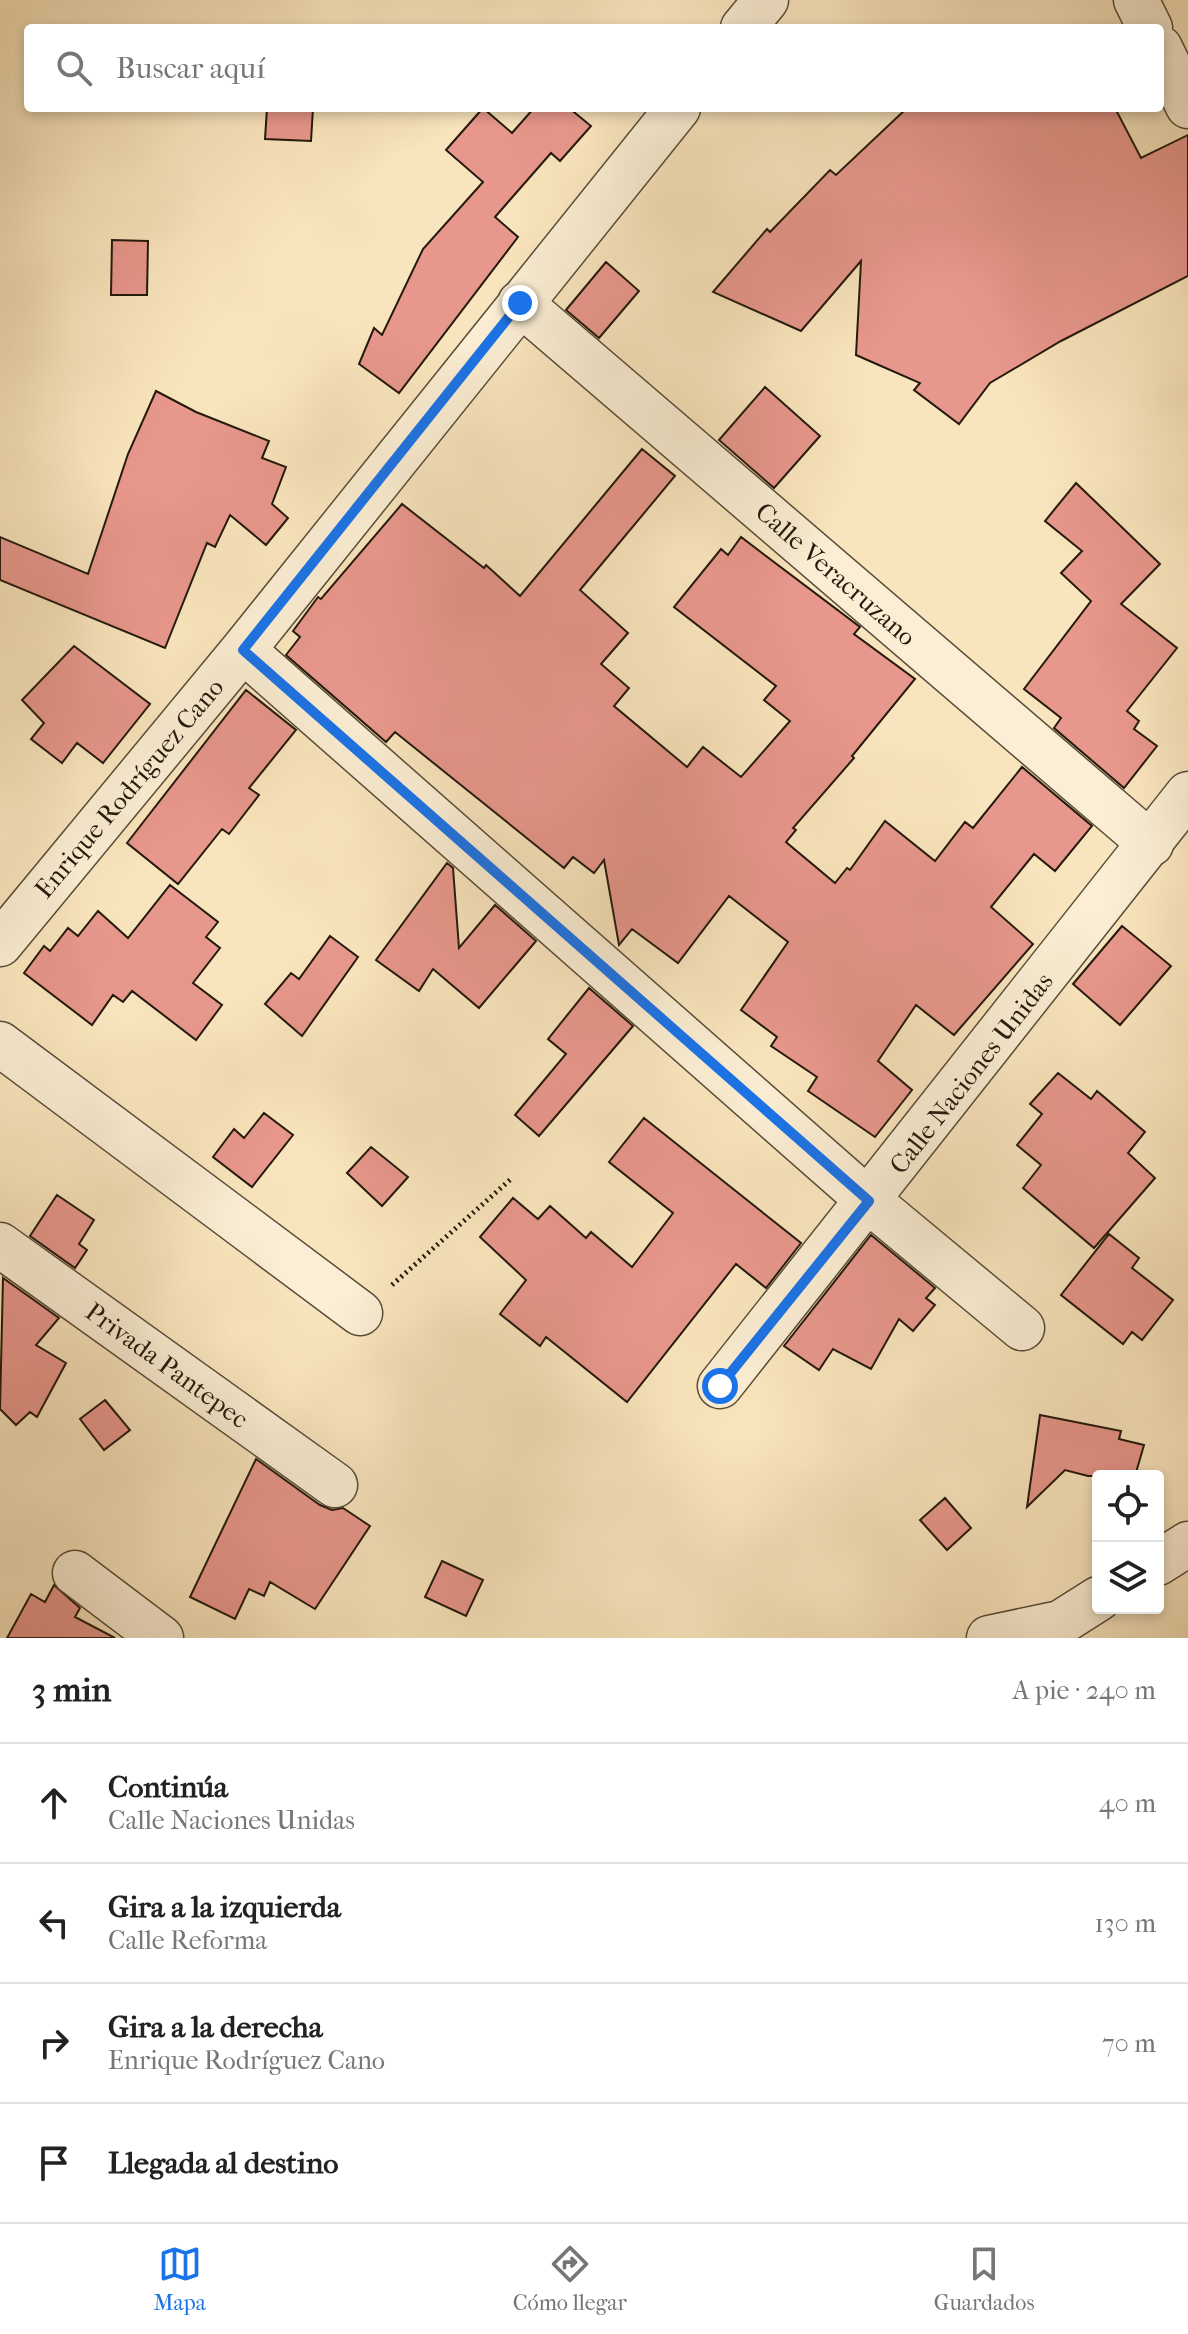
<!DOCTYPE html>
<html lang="es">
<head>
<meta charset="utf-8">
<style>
  :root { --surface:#fff; --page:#f6f6f6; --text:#222; --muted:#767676; --line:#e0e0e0; --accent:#1a73e8 }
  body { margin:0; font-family:"IM FELL French Canon",serif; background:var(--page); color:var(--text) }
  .controls { position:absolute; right:24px; bottom:24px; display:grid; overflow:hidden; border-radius:8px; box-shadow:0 4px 12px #0003 }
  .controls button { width:72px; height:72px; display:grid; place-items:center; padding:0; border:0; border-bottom:2px solid var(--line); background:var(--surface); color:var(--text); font:40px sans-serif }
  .stop { position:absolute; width:24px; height:24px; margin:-18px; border:6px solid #1a73e8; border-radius:50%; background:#fff }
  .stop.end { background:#1a73e8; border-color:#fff; box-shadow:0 2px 8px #0008 }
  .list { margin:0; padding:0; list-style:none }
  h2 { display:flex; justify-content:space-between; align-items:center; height:104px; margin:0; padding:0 32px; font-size:34px }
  h2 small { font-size:26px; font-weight:400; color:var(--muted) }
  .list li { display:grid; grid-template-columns:52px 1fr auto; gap:24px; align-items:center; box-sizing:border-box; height:120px; padding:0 32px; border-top:2px solid var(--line) }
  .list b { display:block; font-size:30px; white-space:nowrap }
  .list p { margin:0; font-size:26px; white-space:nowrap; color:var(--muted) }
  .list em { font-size:26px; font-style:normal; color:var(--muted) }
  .icon { flex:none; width:44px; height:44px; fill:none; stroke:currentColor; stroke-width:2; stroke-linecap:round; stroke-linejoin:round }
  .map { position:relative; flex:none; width:1188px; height:1638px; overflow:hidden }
  .search { position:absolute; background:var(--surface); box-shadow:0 4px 12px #0003; left:24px; right:24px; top:24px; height:88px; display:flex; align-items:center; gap:20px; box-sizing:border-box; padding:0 28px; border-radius:8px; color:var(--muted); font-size:30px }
  .sheet { height:584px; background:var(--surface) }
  nav { display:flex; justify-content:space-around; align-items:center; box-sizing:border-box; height:112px; border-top:2px solid var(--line); background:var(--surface); font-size:22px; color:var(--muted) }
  nav a { display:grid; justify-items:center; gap:4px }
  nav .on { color:var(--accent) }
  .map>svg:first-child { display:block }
  .building { fill:#e8978c; stroke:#24190d; stroke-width:2 }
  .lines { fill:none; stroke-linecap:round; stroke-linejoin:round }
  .minor-casing { stroke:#594c39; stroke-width:47 }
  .path { stroke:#24190d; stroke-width:5; stroke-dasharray:2 4; stroke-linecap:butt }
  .minor { stroke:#fbeed4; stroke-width:44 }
  .route { stroke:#1a73e8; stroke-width:10 }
  .labels { text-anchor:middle; stroke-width:6; stroke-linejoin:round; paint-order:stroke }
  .street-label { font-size:26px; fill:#24190d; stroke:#fbeed4 }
</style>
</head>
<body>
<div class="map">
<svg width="1188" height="1638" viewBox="0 0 1188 1638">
  <rect width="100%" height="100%" fill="#f9e5bd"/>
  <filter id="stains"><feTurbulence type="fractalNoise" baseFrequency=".0025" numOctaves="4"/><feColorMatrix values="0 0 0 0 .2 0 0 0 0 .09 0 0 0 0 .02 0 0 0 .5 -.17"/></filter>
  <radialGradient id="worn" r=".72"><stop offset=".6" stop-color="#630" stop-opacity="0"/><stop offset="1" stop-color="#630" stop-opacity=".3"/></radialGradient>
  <!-- building -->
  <path class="building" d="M267,108h46l-2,33 -46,-2z
    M483,108l29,25 22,-25h35l22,18 -31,35 -9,-8 -56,64 23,20 -119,156 -40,-29 15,-36 8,7 41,-86 60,-67 -37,-32z
    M907,108h208l26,50 47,-23v141l-127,65 -71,42 -31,41 -45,-34 6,-7 -64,-28 5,-94 -60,70 -88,-39 54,-63 3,3 60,-62 6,5z
    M112,240l36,1 -1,54h-36z
    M606,262l33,29 -40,47 -33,-28z
    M765,387l55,49 -46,52 -55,-48z
    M156,391l40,21 73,29 -7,17 24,9 -14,37 16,14 -22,27 -36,-30 -15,32 -8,-4 -42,105 -165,-68v-43l88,37 40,-120z
    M642,449l33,27 -95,114 48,43 -27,31 28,24 -15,18 73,61 16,-20 38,30 49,-56 -26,-21 12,-14 -102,-79 47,-58 7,6 13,-18 119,90 -6,7 61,45 -63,77 2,2 -61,70 3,2 -10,12 49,41 12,-15 3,2 35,-49 50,40 30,-39 8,6 49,-61 70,59 -37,45 -21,-17 -43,53 42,37 -79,91 -38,-30 -38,56 34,29 -37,47 -67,-46 9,-14 -46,-31 6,-9 -36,-27 47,-68 -59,-46 -51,67 -46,-34 -13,16 -15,-85 -10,13 -21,-16 -9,11 -169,-136 -9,10 -100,-87 14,-18 -7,-6 25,-34 3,2 81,-95 82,64 2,-3 34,31z
    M1076,483l84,81 -39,40 56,44 -50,63 12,10 -5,8 23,17 -33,42 -70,-60 7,-10 -37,-29 67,-88 -30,-28 21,-22 -37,-30z
    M74,646l76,58 -47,59 -26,-20 -15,20 -31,-24 13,-16 -22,-23z
    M246,690l50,40 -47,58 10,7 -30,39 -7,-5 -44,55 -51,-41z
    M447,863l6,5 6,80 36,-43 41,36 -57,67 -46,-39 -14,22 -43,-31z
    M170,885l48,37 -12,15 14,11 -27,35 29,22 -26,35 -64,-49 -9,11 -10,-7 -21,30 -68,-52 20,-27 6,5 18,-23 10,8 20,-25 30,27z
    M1122,926l49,40 -51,59 -47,-41z
    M330,936l28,21 -56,79 -37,-32 26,-31 8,6z
    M589,988l44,38 -94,110 -24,-21 51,-61 -18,-15z
    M1058,1073l33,26 6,-8 48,41 -17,21 27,25 -61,70 -71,-60 18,-23 -24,-20 25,-31 -12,-10z
    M264,1113l29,22 -41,52 -39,-30 21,-28 10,9z
    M644,1118l157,125 -35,45 -30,-24 -109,138 -81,-65 -6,9 -40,-32 26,-34 -46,-43 33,-39 25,21 12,-13 36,32 5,-6 41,35 41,-54 -64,-51z
    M371,1147l37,30 -26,29 -35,-33z
    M57,1195l37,25 -15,24 8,6 -12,18 -45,-32z
    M1109,1234l30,24 -7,10 41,32 -31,40 -10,-8 -9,12 -62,-49z
    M871,1235l64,53 -9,10 9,7 -22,26 -14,-12 -28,50 -38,-20 -14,21 -35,-24z
    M3,1278l56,40 -23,27 30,18 -29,54 -7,-5 -14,13 -16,-16z
    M105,1400l25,30 -26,20 -24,-31z
    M1040,1415l81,16 -2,8 25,6 -9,31h-47l-23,-6 -38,37z
    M256,1459l64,46 12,5 11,-2 27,18 -55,83 -45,-27 -6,14 -15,-7 -14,30 -45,-22z
    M945,1498l26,30 -24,22 -27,-30z
    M442,1561l41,19 -17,36 -41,-19z
    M54,1585l26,23 -5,9 40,21h-108l24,-44 14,8z"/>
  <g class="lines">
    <defs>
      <path id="minor" d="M1136,0l14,28
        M743,28l23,-28
        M1160,48l28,58
        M520,303l631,541
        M243,650l626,551 153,127
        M0,944l243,-294 435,-542
        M0,1044l360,269
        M0,1245l335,240
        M720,1386l468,-592
        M1158,1563l30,-19
        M75,1573l86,65
        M989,1638l71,-15 38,-24"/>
    </defs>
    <!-- minor casing -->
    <use href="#minor" class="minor-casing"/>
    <!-- path -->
    <path class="path" d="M392,1285l119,-106"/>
    <!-- minor -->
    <use href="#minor" class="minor"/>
  </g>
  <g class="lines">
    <!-- route -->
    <path class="route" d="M520,303l-277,347 626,551 -149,185"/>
  </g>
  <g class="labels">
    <!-- street labels -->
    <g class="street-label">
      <text transform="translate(836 574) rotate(41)" y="9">Calle Veracruzano</text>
      <text transform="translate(129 788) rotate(-50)" y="9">Enrique Rodríguez Cano</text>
      <text transform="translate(971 1073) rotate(-52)" y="9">Calle Naciones Unidas</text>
      <text transform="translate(167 1365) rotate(36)" y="9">Privada Pantepec</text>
    </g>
  </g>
  <rect width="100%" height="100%" filter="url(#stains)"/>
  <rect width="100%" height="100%" fill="url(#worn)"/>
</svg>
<div class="controls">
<button><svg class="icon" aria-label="locate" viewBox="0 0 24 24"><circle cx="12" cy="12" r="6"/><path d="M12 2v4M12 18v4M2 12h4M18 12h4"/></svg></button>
<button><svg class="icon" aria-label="layers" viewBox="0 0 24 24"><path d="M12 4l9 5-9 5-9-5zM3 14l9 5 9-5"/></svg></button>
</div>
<div class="stop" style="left:720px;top:1386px"></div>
<div class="stop end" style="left:520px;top:303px"></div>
<div class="search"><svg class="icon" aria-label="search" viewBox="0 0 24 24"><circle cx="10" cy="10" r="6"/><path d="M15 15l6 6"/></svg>Buscar aquí</div>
</div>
<section class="sheet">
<h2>3 min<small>A pie · 240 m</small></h2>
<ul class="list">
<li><svg class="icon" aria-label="ahead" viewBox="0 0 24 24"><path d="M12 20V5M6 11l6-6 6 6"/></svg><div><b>Continúa</b><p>Calle Naciones Unidas</p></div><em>40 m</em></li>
<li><svg class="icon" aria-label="left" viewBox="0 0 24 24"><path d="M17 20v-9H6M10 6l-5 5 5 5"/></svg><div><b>Gira a la izquierda</b><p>Calle Reforma</p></div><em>130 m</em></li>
<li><svg class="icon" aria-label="right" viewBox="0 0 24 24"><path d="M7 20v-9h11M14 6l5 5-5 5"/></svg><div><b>Gira a la derecha</b><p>Enrique Rodríguez Cano</p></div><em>70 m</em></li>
<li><svg class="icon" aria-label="arrive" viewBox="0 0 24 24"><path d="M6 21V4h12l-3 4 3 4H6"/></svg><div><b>Llegada al destino</b></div></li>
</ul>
</section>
<nav>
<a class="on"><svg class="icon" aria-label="map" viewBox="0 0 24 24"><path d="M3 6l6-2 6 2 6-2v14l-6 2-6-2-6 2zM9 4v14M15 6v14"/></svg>Mapa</a>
<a><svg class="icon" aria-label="directions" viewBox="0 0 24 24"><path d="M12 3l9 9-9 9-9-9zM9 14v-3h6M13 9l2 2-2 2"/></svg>Cómo llegar</a>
<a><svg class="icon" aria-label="saved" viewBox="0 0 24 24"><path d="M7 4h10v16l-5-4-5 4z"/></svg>Guardados</a>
</nav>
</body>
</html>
